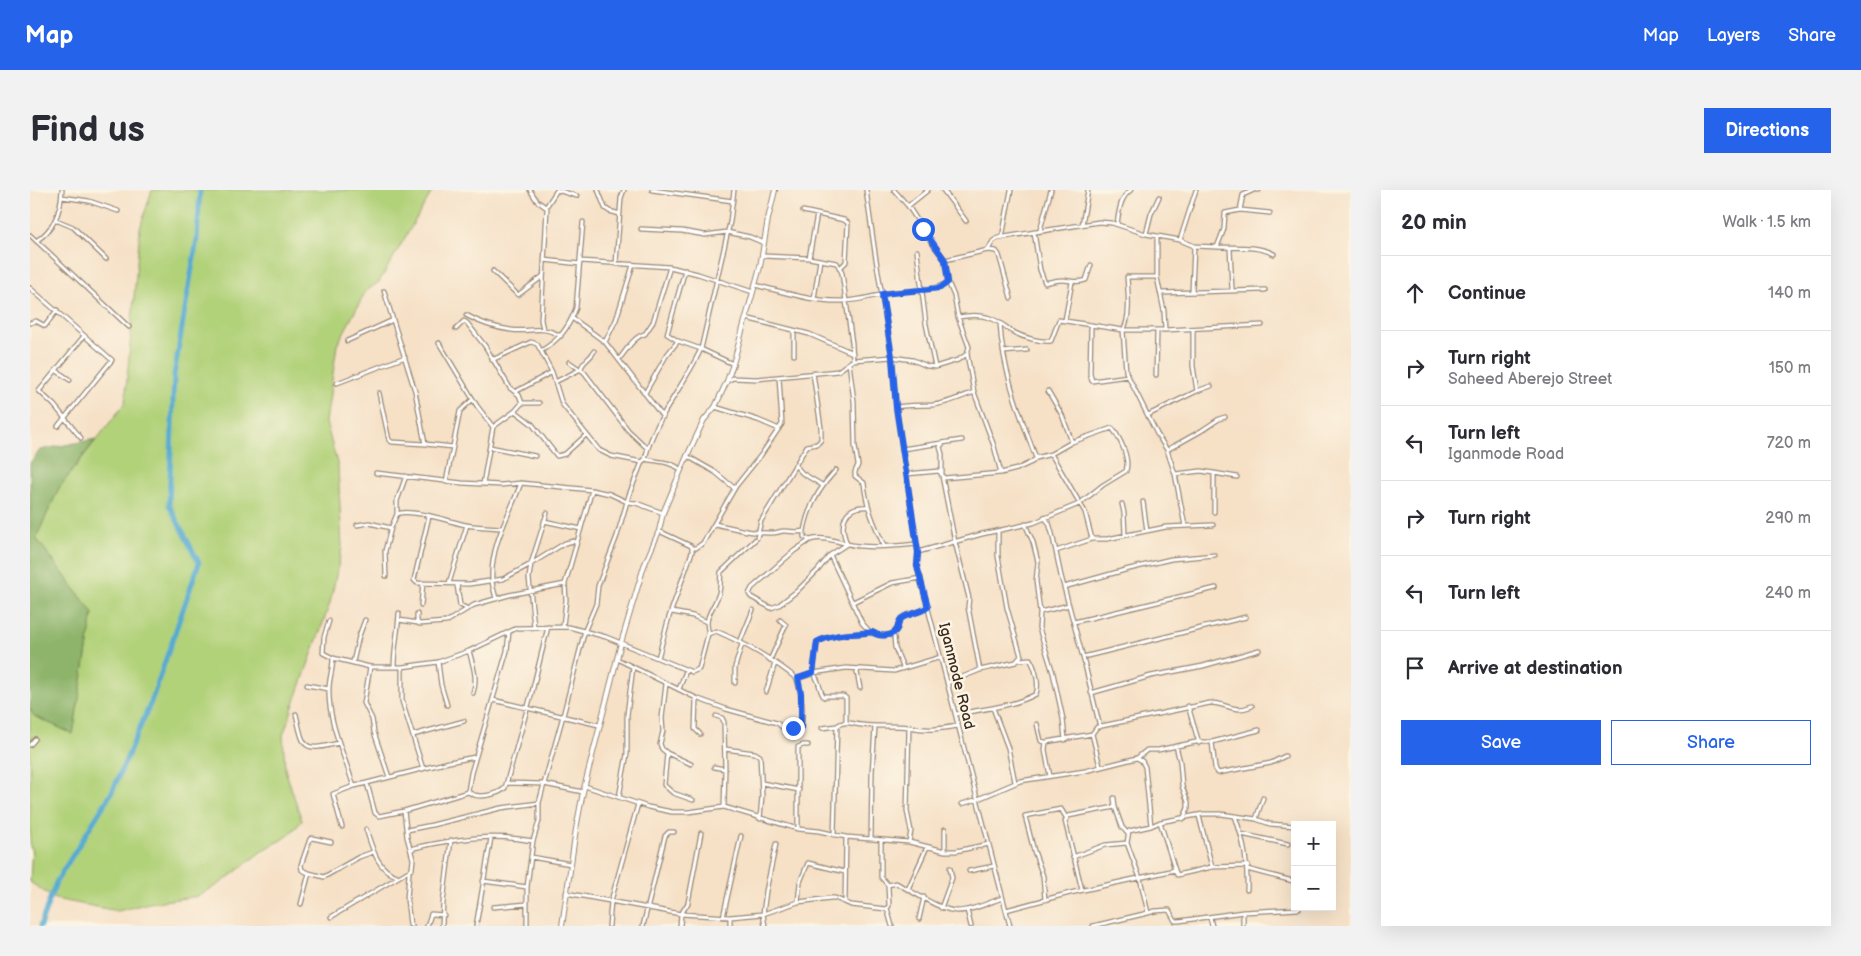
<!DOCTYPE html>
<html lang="en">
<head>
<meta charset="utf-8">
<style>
  :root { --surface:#fff; --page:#f2f2f3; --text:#2b2b33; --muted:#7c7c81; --line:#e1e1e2; --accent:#2563eb }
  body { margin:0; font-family:"Balsamiq Sans",sans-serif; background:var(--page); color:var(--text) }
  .controls { position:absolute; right:15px; bottom:15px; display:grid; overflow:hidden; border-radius:0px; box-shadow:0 5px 20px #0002 }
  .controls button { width:45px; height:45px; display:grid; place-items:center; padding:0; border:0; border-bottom:1px solid var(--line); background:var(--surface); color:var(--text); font:25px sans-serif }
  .stop { position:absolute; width:15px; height:15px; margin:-11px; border:4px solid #2563eb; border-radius:50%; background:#fff }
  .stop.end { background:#2563eb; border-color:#fff; box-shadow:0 1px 5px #0008 }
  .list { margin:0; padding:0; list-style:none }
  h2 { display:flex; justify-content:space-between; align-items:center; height:65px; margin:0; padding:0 20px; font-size:21px }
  h2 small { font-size:16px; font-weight:400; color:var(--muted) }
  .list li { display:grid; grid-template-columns:32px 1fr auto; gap:15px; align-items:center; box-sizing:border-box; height:75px; padding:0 20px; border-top:1px solid var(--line) }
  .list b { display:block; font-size:19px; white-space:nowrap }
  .list p { margin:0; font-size:16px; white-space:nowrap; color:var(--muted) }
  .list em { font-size:16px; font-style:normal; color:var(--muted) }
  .actions { display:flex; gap:10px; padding:15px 20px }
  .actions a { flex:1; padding:11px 0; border:1px solid var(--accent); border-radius:0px; text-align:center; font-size:18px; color:var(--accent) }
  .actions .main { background:var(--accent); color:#fff }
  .icon { flex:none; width:28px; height:28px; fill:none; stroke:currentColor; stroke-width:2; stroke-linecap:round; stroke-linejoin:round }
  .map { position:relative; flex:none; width:1321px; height:736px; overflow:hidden; border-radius:0px }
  header { display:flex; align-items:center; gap:30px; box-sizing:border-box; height:70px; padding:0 25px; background:var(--accent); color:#fff }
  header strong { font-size:24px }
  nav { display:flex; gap:28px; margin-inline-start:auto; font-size:18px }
  .intro { display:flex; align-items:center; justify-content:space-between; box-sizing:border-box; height:120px; padding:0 30px }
  h1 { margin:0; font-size:35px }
  .button { padding:12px 22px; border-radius:0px; background:var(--accent); color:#fff; font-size:18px; font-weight:700 }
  main { display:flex; gap:30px; padding:0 30px }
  aside { flex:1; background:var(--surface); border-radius:0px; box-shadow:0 5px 20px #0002 }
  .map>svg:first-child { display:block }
  .green { fill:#b2d27a; stroke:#767e4c }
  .forest { fill:#8db46a; stroke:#646f44 }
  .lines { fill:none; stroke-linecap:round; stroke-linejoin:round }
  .river { stroke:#55aad1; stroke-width:5 }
  .minor-casing { stroke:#988672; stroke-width:5.5 }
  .tertiary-casing { stroke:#988672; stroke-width:6 }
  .minor { stroke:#fff; stroke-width:3 }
  .tertiary { stroke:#fff; stroke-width:4 }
  .route { stroke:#2563eb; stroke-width:6 }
  .labels { text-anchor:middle; stroke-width:5; stroke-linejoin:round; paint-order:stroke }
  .street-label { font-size:15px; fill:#3b2a1e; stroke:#fcf5e5 }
</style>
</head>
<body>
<header>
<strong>Map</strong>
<nav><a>Map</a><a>Layers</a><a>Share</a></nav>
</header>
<div class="intro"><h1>Find us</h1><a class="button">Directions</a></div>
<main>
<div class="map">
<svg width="1321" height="736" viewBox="0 0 1321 736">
  <rect width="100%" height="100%" fill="#fcf5e5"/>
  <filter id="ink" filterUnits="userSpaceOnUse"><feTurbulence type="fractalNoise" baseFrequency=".02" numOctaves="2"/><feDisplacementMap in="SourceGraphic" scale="10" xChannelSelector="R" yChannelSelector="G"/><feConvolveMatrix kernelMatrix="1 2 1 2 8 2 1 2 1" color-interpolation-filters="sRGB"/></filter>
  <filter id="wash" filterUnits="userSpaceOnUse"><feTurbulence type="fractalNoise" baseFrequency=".0096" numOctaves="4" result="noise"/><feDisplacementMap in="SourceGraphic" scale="20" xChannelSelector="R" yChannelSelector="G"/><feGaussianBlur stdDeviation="1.12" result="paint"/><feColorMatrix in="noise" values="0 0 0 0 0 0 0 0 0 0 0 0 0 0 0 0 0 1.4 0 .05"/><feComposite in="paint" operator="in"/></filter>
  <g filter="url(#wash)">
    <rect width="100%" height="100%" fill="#f6e1c7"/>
    <!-- green -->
    <path class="green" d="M122,0h281l-54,92 -13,9 -29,54 -11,77 12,45 4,81 -12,55 -47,132 2,34 17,52 -14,15 -26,15 -41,32 -22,13 -50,7 -31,8 -63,-12 -25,-17 2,-34h-2v-140l4,8 39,18 20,-121 -57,-75 23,-50 66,-85 15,-175z"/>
    <!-- forest -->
    <path class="forest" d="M66,249l-37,49 -23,50 57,75 -20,121 -39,-18 -4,-8v-245l10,-13z"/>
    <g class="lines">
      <!-- river -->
      <path class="river" d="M10,736l16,-44 56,-90 39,-90 48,-139 -30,-58 5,-130 23,-136 3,-49"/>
    </g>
  </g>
  <g filter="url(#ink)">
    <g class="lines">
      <defs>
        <path id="minor" d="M500,0l7,11 10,7 -6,112 2,9
          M568,0l7,18 4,3 11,3
          M622,0l81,11
          M836,0l9,63 17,104 4,50 22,145 -1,14 93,360
          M864,0l14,16 24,37 13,17 3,22 6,14 4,21 11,30 -2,7 7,38 20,54 7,27
          M913,0l23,31
          M1224,0l-11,5 -3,15 -15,3 -1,16 -7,18c19,1 39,-2 57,7
          M1227,0h2
          M32,7l27,4 29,10
          M878,16l20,-16
          M516,17l11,-17 20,6
          M1210,20l30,3
          M773,21l41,9 4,3 -2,39 -6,6
          M26,30l17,7 33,32
          M1087,34c2,-12 3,-27 14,-34
          M1052,35l6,-35
          M611,39l41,2 23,4 22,-3 23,5 14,6
          M1010,40l11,-40
          M1004,42l6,38 5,13c5,-1 11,-3 17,-3 8,0 15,4 24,0l5,-15
          M1116,44l5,-20 8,-17
          M0,45l99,92
          M1127,47v40l7,34 1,19
          M972,48l9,-48
          M1150,50l16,-50
          M6,51c18,-11 25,-31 26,-51
          M1200,58l2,41
          M958,60l8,1 3,4 12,43
          M887,61l9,73 9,43
          M733,66l46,2 28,5 5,10 10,70 1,17
          M779,68l8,-44
          M514,70l36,4
          M915,70l43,-10 5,-9 5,-3 101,-16 13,1 34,11 34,6 14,6 23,1
          M550,71l90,6 28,7 55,18
          M586,74l5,-66 3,-8
          M655,80l-18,64 11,7 23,8 32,15
          M463,81l25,24 25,-19
          M1127,87h-30c1,14 4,42 -4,53l3,42 31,62 10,16 8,24 10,52
          M725,95c29,7 57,17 87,16 19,0 36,-7 54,-9 17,-2 37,0 52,-10
          M0,98l82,72 -54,66
          M354,101l31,100 10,53 28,3
          M1162,102l2,-46
          M1131,103l104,-3
          M784,109l6,-39
          M436,125c14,8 30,13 45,15 22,3 29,-6 50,6
          M928,127c11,-2 21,-3 32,1 9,3 15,9 23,14 11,6 27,10 38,9l8,-21 64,10h42l97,-5
          M542,128l33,24 58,75
          M716,128l63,16 44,19
          M1035,130l7,-38
          M0,133l6,-2 9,5 12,-16
          M970,133c2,46 20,92 36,135
          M1061,136l-1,48 2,7 36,-5
          M426,139l8,-8 3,2 18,23 25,42 9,7 3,8 -7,8 -22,16
          M1163,139v37l4,25
          M317,151l46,-21
          M575,152l11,-22 17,-55
          M409,153l38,63 16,21 -10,57
          M511,161l11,21 10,32 37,46 12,6 31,6 3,-3c13,3 26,2 36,11
          M973,162l24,-2
          M764,165v-24
          M589,169c7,-8 15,-23 26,-25l8,-12 17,-55
          M462,170l39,-18 6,2 4,7c19,-12 27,-22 35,-43l7,-86
          M539,172l15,10 44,58 19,18
          M819,173l5,38 1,45 3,19 -3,7v4l9,7c2,23 11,43 20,63
          M27,181l13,9
          M1126,185l1,-44
          M697,191l6,-3 23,1 72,-7 10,-1 15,-11 39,-3 21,3 14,6 8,1 23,-7 9,-6
          M525,192l26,-13c1,-8 10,-10 13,-18
          M307,193l68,-26
          M485,202l37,-20
          M349,203l10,47 3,2 33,2
          M615,203l21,-37 12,-15
          M492,213h17
          M685,217l43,13 21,9
          M866,217c12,-2 24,-2 36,-2 14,-1 29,-8 42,-13
          M485,221l17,13 25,32 8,-2 21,-19
          M1118,225l49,-24 14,-5
          M51,248l-27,-33 -15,-14 45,-55
          M913,253l-3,4 2,7v22l13,66 14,56 -1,9 12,63
          M460,257l45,9
          M872,259l60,-9
          M1137,260l34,-19 18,-12 6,-2
          M1021,264l34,58 7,27
          M657,266l28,16 18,15 1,2
          M615,269c9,-40 39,-73 56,-110l29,-127 4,-32
          M765,275l7,8 20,12
          M346,283l86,10 39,2 20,-2 71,7 18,4 17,8 9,1 27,10
          M1184,283l23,4
          M876,284l33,-3 5,7 57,-5 16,-4 15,-7 4,-4 15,-4 21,-12 -10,-27 -14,-24
          M1145,284l26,-3 13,2v39
          M416,292l14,-71 13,-12
          M1113,312l4,29
          M1092,314l2,9 1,22
          M367,324c14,-6 54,8 69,11 12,2 24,2 36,3
          M399,326l-15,64 3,3 52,1 34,-5 28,-15 34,-21 9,-2 2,2
          M1014,327l5,6 3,10 9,43 24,89 15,62
          M514,331l37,8
          M685,334c19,4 38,10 58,9 4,0 7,-2 11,-2 7,0 13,2 20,0v6l6,3c18,-5 33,5 50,6 19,2 38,0 56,-2
          M995,334l8,18 5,20 -2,19 4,31 -1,16 14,45 10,46 2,21
          M327,335l12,-2 22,5
          M629,341l32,15 1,2
          M774,341c4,-24 15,-43 32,-61
          M780,350l-16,11 -42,37 -3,6 2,3 20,11 8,-3 18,-14 21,-21 12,-15 17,-11c-8,-20 -4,-39 22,-37
          M1026,361l36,-12h15l59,-12 47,-2
          M888,362l64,-18 51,-11 46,-19 24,-19 23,-14c4,-13 -6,-33 -14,-43l-40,14
          M800,365l32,68 9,10
          M356,386l-1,-25 6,-23 6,-14v-13l9,-25
          M419,393l18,-58
          M427,395l3,20 6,3
          M1034,397l61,-17 46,-11 44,-4
          M466,409c-1,-6 -4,-13 -4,-19 -2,-35 18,-66 29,-97
          M823,412l39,-19 29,-5
          M391,415l2,-22
          M642,422l21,4 14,6
          M1010,422l29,-7
          M387,424v7l2,3 27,-2 28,-17 35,-10 56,-11 27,-94
          M369,430l19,3
          M299,431l-5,16 -1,16 10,5 37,9h32l36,-5 31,-11 48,-23 52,-1 37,10 86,35 7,-3 9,-35 8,-3c26,11 60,30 81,48l16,-6 33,-5 48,3 47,-14
          M1044,432l142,-34
          M533,436l3,-26 -1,-16
          M504,437l-5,-49 2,-14 16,-51
          M479,442l-2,19 -36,122 -3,18c7,9 30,4 37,-3l27,-96 16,-65
          M679,443c-6,-15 4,-24 9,-37 3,-7 2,-17 3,-24l36,-34 4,-17 46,-75 10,-2 4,-4v-12l-8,-55
          M861,445l3,2 1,11 8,19
          M710,452l13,-32
          M439,461c4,14 9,28 4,42
          M1053,467l163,-40
          M303,468c0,11 -4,21 -4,31 -1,33 15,65 24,95l2,2 94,-24 26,-5
          M628,468l11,-41 23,-65v-4h4l7,-5 33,-57 25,-31 21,-31 -3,-47
          M587,469l79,39 -1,31 5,5
          M740,470l16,-35 -6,-5
          M323,472l6,-26 6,-16
          M408,472l3,23 6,20
          M340,477l-6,36 8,16 2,13 15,45
          M364,477c0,-18 4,-35 5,-54
          M372,477v34l21,68
          M828,480l-1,2 3,16
          M705,493v-16l7,-23
          M917,493l33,-13 36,-8 5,-6 -14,-48 -9,-52v-25
          M636,494l-4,34 1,13 -3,13 2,5 5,4 -3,32 9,8 20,7
          M277,495l22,4
          M649,499l7,-18
          M736,502l9,-29
          M1061,503l60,-17 52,-10 56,-16
          M666,508l30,11 51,14 6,5h17c5,-12 1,-36 -3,-49
          M463,510l106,25
          M1158,516l11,37
          M963,518l15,40 7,34
          M266,524c8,35 6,38 43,29
          M926,524c28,-5 56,-7 80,-20 4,-10 -1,-27 -6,-35l-11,1
          M686,526l6,2 2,4 1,47 -1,38
          M816,532v-24l-3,-2h-18l-1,1c-6,-8 -3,-15 -11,-24l4,-31c17,-9 37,-7 55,-10 7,5 21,5 25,-3 2,-4 1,-8 5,-11 8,-5 18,-5 26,-11
          M1007,534l4,17 4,1
          M879,537l-2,84 4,20 -2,11
          M792,538l15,-2
          M383,545l51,-14
          M1182,552l3,26 3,5 53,-10 14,-7
          M0,555l5,-6
          M1146,556l4,16 2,24 6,16v6l-5,11
          M695,559l30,4 5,3 2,40 -2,23
          M637,563l24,11
          M1107,568l5,3 3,6 6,59
          M1070,576l-8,-32 5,-7 113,-24c17,0 23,11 42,3
          M684,577l11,2
          M1020,586l-5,-26 1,-8 46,-8
          M337,593l8,30 4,3 25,-5 64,-19
          M477,593l37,1 39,8
          M732,593l37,7
          M555,596l63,21 24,5h16l36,-5 74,22 21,2 27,6 63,5 36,9h11l33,-7
          M589,607l8,-43v-39l6,-48
          M1084,608l1,9
          M932,614l16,-5 42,-18 65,-10 52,-13 10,-8h11l38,-8h16l47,-12
          M1169,626l13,51
          M1205,626c9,26 13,46 12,74
          M1226,629l7,-21
          M1130,632l15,48
          M312,637l-9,-33 21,-8
          M336,639c6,18 11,41 31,47
          M768,639v-82l5,-2h5
          M915,639v22
          M377,640l25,-5 69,-17 38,-5
          M1211,644l47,10
          M804,645l3,-109c7,-6 16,-2 25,-1 15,2 32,0 47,2 19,4 30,2 49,-1
          M841,648l1,-65 3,-46
          M301,652l-19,-4 -2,1 -9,26 1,5 7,3 15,4 35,-20 14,-5
          M381,660l3,-2c39,-9 80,-15 119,-7
          M501,667l40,7
          M1043,667l32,-12 22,-2
          M1217,679l46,12
          M939,681l25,-5
          M379,683l-2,26 3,26 2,1
          M453,691l44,6
          M858,695l8,-2c16,8 45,28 61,28 15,0 31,-8 45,-13
          M878,699l19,-42
          M1052,700l-17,-69 3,-5 47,-9 7,20 6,7
          M536,703l115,21 49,3 33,-3 35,-12 33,-4h4l16,7 35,4 3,-3 -1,-21 -7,-8v-37
          M1015,710l-2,-24 -9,-25 -9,-35 36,-7 6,10
          M768,712l2,-20 8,-19 37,9
          M815,712l1,-65
          M271,714l8,-31
          M463,717l34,-3
          M857,718l5,18
          M911,718l11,-30 -2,-10
          M937,720l4,16
          M976,720l64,-17 105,-23 2,5 35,-8 36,-1
          M1213,722l56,-3
          M1118,723l7,-2 14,-1 6,11h4l64,-9v14
          M301,727l81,-48 1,-10 -6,-22 -3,-26
          M693,727l18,-81
          M1180,727l2,9
          M889,729l5,-22
          M397,736l4,-12 13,1
          M412,736l1,-23 8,-63
          M446,736l15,-88
          M497,736v-39l6,-46 6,-20v-18l5,-19 19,-68 22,-86 11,-26 2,-18 19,-50 12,-41 13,-33
          M579,736l2,-25 27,-97
          M613,736l22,-90 4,-4h5
          M650,736l1,-12 7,-11 13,-70
          M700,736v-9
          M735,736l-2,-12 3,-23 10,-47
          M1063,736l55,-13 -8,-35 -13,-35 2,-12 22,-5 9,-4 43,-8h18l35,5 14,5 25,2"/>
        <path id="tertiary" d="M532,736l14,-97 7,-37 38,-149 23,-77 15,-35 4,-18 24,-57 17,-36 11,-13 12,-26 6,-17 27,-97 8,-48 7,-29"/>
      </defs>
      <!-- minor casing -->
      <use href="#minor" class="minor-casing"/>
      <!-- tertiary casing -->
      <use href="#tertiary" class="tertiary-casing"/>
      <!-- minor -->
      <use href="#minor" class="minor"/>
      <!-- tertiary -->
      <use href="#tertiary" class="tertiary"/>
    </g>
  </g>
  <g class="lines" filter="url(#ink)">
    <!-- route -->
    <path class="route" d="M763,538l8,-1v-34l-3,-15 15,-5 4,-31c17,-9 37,-7 55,-10 7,5 21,5 25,-3 2,-4 1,-8 5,-11 9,-5 18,-5 26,-11l-11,-41 1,-14 -22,-145 -4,-50 -10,-63 58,-6 8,-6 -3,-22 -22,-31"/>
  </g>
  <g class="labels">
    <!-- street labels -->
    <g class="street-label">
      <text transform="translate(927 486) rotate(76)" y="5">Iganmode Road</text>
    </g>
  </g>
</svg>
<div class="controls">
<button>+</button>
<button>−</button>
</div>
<div class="stop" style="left:893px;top:39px"></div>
<div class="stop end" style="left:763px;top:538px"></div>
</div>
<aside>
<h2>20 min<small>Walk · 1.5 km</small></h2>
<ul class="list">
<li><svg class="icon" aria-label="ahead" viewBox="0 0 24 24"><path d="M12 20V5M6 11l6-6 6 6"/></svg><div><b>Continue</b></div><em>140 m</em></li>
<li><svg class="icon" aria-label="right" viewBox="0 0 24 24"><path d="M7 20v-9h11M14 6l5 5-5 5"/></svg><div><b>Turn right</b><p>Saheed Aberejo Street</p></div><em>150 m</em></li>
<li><svg class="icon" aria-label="left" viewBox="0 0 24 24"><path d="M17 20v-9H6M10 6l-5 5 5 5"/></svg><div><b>Turn left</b><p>Iganmode Road</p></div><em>720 m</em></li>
<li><svg class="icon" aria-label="right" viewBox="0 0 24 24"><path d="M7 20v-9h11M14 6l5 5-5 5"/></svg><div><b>Turn right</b></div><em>290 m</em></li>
<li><svg class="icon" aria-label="left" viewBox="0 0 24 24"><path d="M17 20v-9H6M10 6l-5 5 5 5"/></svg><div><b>Turn left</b></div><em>240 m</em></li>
<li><svg class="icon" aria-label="arrive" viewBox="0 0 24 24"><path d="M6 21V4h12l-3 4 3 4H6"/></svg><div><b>Arrive at destination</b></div></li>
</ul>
<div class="actions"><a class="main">Save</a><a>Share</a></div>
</aside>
</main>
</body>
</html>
